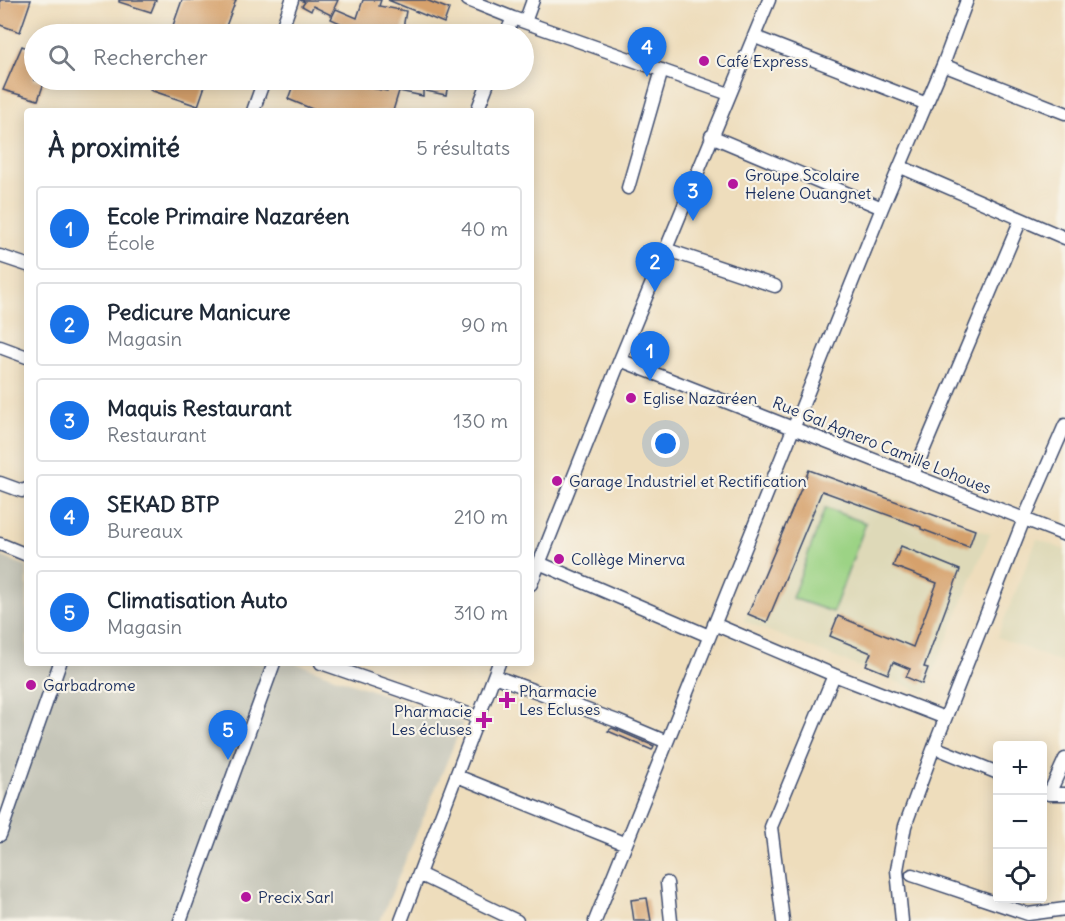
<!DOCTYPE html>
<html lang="fr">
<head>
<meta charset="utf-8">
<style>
  :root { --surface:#fff; --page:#f2f2f3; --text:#1f2937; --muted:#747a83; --line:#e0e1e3; --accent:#1a73e8 }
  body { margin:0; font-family:Delius,sans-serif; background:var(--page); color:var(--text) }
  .controls { position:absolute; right:18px; bottom:18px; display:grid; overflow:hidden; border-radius:6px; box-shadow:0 3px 15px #0003 }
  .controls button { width:54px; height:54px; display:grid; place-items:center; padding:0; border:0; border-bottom:2px solid var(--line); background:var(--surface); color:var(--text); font:30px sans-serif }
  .you { position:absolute; left:666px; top:444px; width:21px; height:21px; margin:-15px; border:4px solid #fff; border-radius:50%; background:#1a73e8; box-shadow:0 0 0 9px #1a73e833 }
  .badge { display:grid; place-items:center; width:39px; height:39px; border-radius:50%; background:var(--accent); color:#fff; font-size:20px; font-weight:700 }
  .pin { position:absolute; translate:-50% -50px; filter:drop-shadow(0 2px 3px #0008) }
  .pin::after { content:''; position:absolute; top:32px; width:21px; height:18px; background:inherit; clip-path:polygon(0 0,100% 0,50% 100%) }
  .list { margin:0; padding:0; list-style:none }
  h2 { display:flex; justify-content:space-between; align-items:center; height:78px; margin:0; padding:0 24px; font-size:26px }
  h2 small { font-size:20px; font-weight:400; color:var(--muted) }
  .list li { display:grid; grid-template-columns:39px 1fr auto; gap:18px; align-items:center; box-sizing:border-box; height:84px; margin:0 12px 12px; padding:0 12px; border:2px solid var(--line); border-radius:6px }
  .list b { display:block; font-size:22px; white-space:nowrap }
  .list p { margin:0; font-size:20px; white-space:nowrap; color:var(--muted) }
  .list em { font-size:20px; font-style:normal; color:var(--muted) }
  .icon { flex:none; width:33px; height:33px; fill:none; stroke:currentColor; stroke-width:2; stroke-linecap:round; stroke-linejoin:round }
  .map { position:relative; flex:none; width:1065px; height:921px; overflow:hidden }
  .search { position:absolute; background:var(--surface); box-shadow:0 3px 15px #0003; left:24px; top:24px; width:510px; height:66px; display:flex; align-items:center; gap:15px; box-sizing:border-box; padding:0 21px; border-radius:33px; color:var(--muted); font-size:22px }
  .panel { position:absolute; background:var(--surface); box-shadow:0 3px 15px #0003; left:24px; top:108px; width:510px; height:558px; border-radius:6px }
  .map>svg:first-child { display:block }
  .built { fill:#ded9b8 }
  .industrial { fill:#c5c5b8 }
  .green { fill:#9cd385; stroke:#5c8172; stroke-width:1.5 }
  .building { fill:#d6a16c }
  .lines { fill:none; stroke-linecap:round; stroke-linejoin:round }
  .minor-casing { stroke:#3b496c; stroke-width:15 }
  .minor { stroke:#fff; stroke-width:12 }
  .poi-dot { fill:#b5179e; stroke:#f7f3e8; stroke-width:2 }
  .labels { text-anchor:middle; stroke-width:4.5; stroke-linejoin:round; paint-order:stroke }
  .poi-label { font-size:16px; fill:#1b2f5e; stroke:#f7f3e8; text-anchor:start }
  .street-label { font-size:16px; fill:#1b2f5e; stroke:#f7f3e8 }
</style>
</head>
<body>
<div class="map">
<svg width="1065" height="921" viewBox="0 0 1065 921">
  <rect width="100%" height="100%" fill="#f7f3e8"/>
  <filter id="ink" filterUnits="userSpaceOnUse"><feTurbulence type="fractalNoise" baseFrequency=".0167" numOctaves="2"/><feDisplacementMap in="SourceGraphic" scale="12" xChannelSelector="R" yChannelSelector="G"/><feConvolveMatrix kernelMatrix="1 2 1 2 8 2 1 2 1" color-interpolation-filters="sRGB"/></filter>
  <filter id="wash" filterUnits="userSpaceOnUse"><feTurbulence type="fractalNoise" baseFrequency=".008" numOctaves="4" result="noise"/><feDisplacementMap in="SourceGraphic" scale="24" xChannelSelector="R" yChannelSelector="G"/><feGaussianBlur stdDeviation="1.35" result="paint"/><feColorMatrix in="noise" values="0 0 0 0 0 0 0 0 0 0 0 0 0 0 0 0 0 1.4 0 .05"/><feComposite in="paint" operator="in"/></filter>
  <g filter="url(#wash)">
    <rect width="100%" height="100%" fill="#eeddbc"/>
    <!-- built -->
    <path class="built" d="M809,467l181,67 -65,159 -181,-72z
      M1037,539l28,11v114l-68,-27z"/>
    <!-- industrial -->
    <path class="industrial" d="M0,556l27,10v97h269l167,60 -83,198h-380z"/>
    <!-- green -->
    <path class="green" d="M825,508l41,15 -33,89 -41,-14z"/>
    <g id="blocks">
      <!-- building -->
      <path class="building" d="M0,0h31l-11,32 -20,-7z
        M119,0h37l-5,12 -32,-10z
        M182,0h54l-13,34h-53z
        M300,0h38l-7,15 -18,-9 -2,5 -9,-5 3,-4z
        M363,0h18l-2,6 27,5 -4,23h-48l2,-4 -25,-11 5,-10 21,9z
        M388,0h38l23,9 -5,14z
        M22,46l12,5v29h11l-7,20 -35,-10z
        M154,80h53l-9,26 -48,-16z
        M295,80h61l-3,5 34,6 3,-11h33v16l-24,-5 -6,20h-76l-29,-12z
        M429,80h20l-3,15 -20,-4z
        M809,470l166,60 -6,17 -48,-18v-2l-99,-36 -55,131 -19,-8z
        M901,546l59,24 -36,97 4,1 -6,16 -16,-7 4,-8 -17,-7 -5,12 -22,-9 5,-12 -41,-17 8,-20 75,31 24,-64 -44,-17z
        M612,728l42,18 -2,4 -44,-19z
        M647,898l4,23h-17l-3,-21z"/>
    </g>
  </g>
  <g filter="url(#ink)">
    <use href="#blocks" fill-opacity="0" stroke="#3b496c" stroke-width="1.5"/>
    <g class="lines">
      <defs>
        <path id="minor" d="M468,0l45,18 216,76
          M525,22l8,-22
          M280,34l12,-34
          M506,34l7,-16
          M755,37l172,67
          M943,65l122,48
          M253,111l11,-31
          M477,111l12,-31
          M711,136l171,72
          M901,167l164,71
          M628,188l34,-118
          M665,249l110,37
          M0,256l27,9
          M0,347l27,10
          M620,360l445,175
          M913,475l108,-256
          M0,483l22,8 5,-2
          M0,544l27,11
          M539,563l170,73
          M531,584l89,-224 149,-360
          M714,624l120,51 111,43
          M321,663l156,54
          M494,676l123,45 50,21
          M934,747l64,26
          M457,776l169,68
          M1043,792l6,2h16
          M1049,794l16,-35
          M0,835l60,-172
          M419,874l98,47
          M912,875l116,39 37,-5
          M667,883l4,38
          M180,921l94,-258
          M401,921l98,-258
          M595,921l287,-713 61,-143 24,-65
          M783,921l-12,-94 63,-152
          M902,921l-5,-51 8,-44 29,-79 90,-228 41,-94"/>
      </defs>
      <!-- minor casing -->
      <use href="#minor" class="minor-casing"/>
      <!-- minor -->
      <use href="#minor" class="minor"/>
    </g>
  </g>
  <!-- markers -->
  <g class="poi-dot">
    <circle cx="704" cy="61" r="6"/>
    <circle cx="733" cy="184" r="6"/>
    <circle cx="631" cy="398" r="6"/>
    <circle cx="557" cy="481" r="6"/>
    <circle cx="559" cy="559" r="6"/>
    <circle cx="31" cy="685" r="6"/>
    <path d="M504 691h6v6h6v6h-6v6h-6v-6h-6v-6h6z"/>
    <path d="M481 711h6v6h6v6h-6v6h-6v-6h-6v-6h6z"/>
    <circle cx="246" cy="897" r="6"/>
  </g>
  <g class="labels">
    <!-- poi labels -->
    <g class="poi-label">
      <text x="716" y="67">Café Express</text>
      <text x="745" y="181">Groupe Scolaire<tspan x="745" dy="18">Helene Ouangnet</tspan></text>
      <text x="643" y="404">Eglise Nazaréen</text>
      <text x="569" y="487">Garage Industriel et Rectification</text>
      <text x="571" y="565">Collège Minerva</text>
      <text x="43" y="691">Garbadrome</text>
      <text x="519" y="697">Pharmacie<tspan x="519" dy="18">Les Ecluses</tspan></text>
      <text x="472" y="717" text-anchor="end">Pharmacie<tspan x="472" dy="18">Les écluses</tspan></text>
      <text x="258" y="903">Precix Sarl</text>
    </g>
    <!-- street labels -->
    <g class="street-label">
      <text transform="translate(882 445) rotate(22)" y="6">Rue Gal Agnero Camille Lohoues</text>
    </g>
  </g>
</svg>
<div class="controls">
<button>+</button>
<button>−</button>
<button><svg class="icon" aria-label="locate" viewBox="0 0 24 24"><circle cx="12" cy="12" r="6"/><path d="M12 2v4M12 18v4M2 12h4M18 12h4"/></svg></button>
</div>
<div class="you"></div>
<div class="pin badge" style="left:650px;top:381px">1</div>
<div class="pin badge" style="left:655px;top:292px">2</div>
<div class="pin badge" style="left:693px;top:221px">3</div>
<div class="pin badge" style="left:647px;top:77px">4</div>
<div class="pin badge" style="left:228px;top:760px">5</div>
<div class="search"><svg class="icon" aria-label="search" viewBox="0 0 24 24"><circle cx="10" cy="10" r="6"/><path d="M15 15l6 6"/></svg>Rechercher</div>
<section class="panel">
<h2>À proximité<small>5 résultats</small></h2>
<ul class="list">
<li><span class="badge">1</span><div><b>Ecole Primaire Nazaréen</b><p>École</p></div><em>40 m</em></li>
<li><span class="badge">2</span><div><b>Pedicure Manicure</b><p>Magasin</p></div><em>90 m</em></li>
<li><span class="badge">3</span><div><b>Maquis Restaurant</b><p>Restaurant</p></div><em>130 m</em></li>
<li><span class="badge">4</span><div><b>SEKAD BTP</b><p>Bureaux</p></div><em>210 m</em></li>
<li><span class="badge">5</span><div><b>Climatisation Auto</b><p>Magasin</p></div><em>310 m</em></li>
</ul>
</section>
</div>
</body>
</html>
